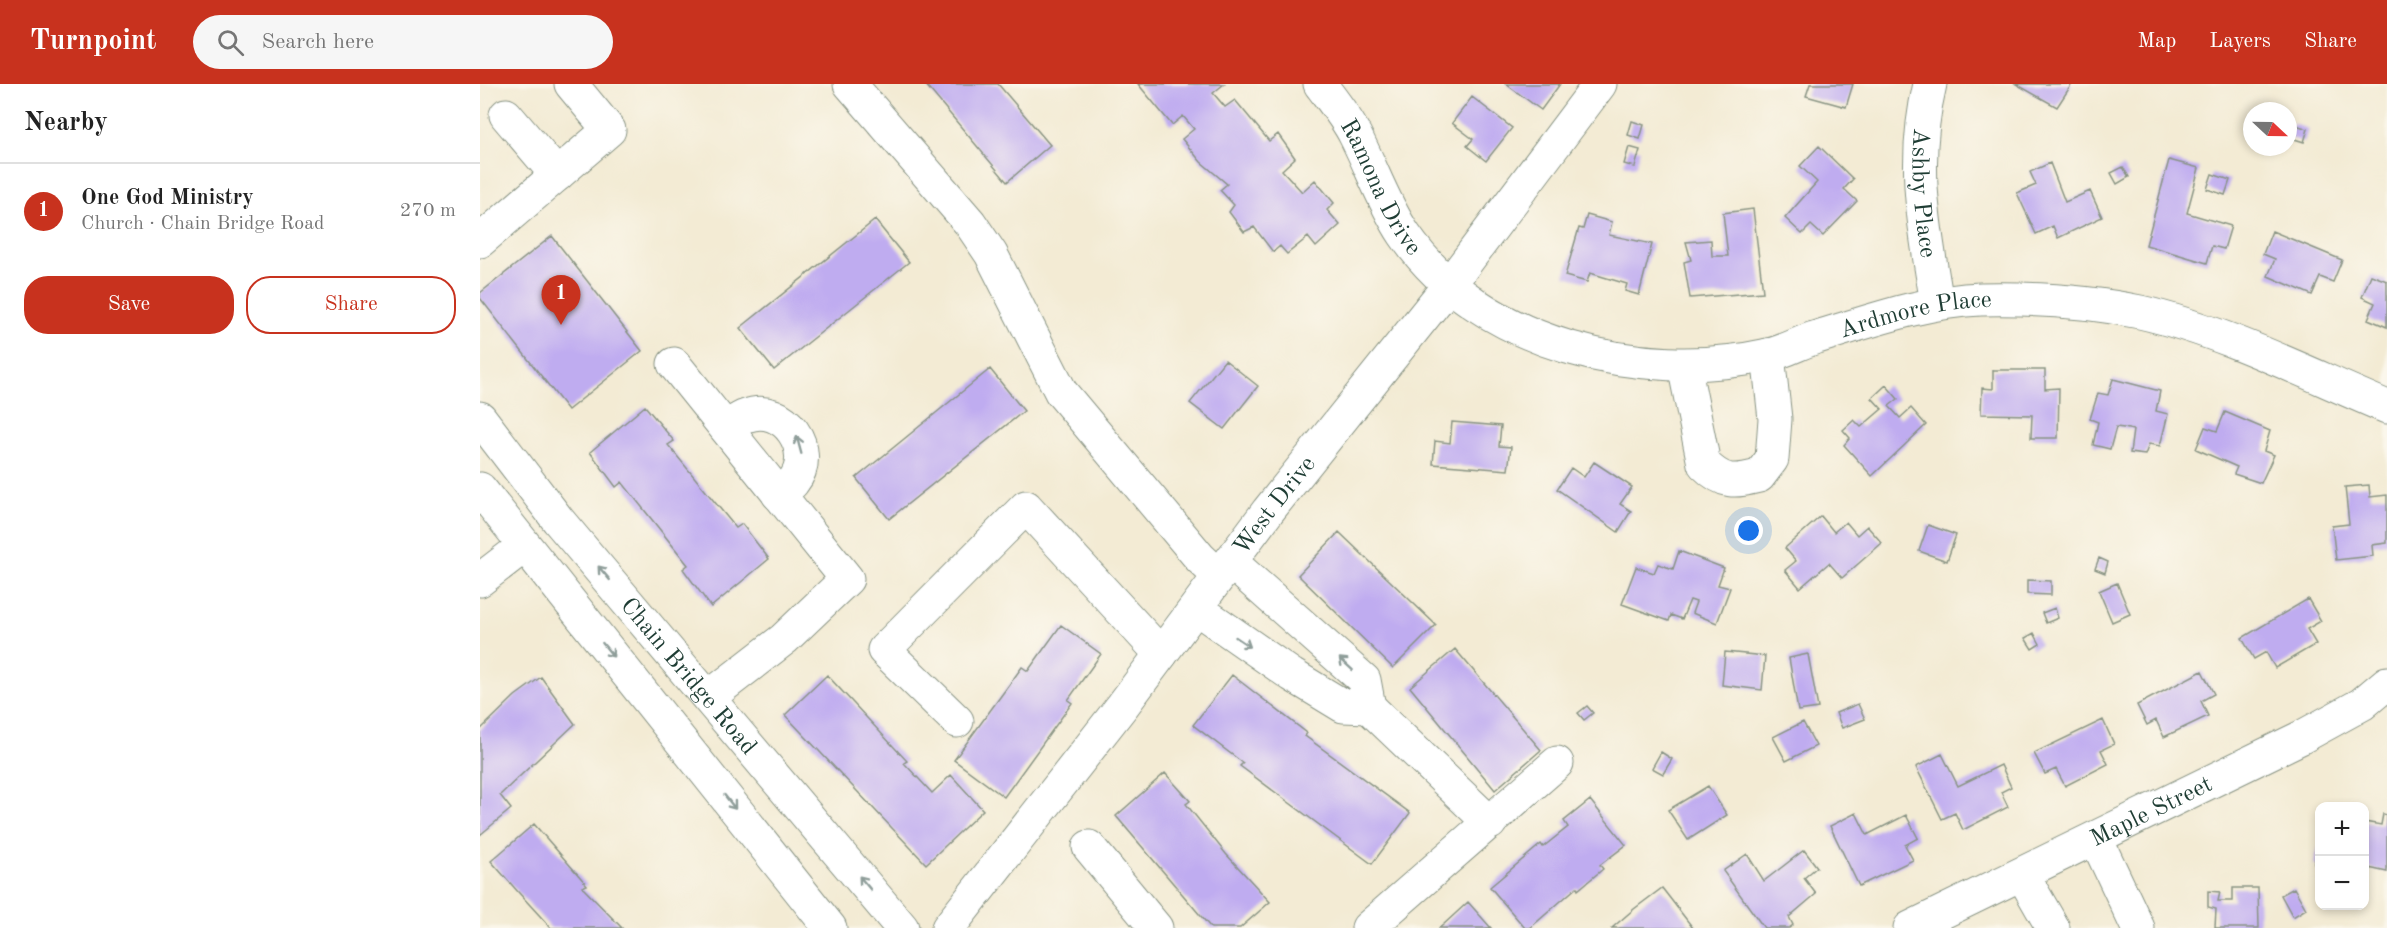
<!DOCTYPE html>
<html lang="en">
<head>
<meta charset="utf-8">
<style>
  :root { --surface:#fff; --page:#f6f6f6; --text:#222; --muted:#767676; --line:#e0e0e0; --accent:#c8321e }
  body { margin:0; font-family:"Old Standard TT",serif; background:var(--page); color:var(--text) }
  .controls { position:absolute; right:18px; bottom:18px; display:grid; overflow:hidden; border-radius:12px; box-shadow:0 3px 9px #0003 }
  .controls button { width:54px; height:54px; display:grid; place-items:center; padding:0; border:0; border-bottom:2px solid var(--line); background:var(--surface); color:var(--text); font:30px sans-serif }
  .compass { position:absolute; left:1763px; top:18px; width:54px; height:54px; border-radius:50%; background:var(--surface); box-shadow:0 3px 9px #0003; rotate:112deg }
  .you { position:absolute; left:1269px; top:447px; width:21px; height:21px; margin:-15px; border:4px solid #fff; border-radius:50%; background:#1a73e8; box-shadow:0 0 0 9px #1a73e833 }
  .badge { display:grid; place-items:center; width:39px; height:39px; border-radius:50%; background:var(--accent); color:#fff; font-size:20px; font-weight:700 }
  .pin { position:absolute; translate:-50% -50px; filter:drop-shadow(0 2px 3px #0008) }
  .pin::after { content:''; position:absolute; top:32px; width:21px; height:18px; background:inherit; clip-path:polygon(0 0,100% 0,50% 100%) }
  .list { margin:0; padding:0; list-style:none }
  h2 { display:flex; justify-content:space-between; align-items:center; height:78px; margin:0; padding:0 24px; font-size:26px }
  h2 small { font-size:20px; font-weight:400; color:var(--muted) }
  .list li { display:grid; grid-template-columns:39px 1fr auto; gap:18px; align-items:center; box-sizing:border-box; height:96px; padding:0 24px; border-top:2px solid var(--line) }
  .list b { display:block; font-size:22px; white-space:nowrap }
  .list p { margin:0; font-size:20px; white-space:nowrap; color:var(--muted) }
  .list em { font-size:20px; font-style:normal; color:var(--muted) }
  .actions { display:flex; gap:12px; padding:18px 24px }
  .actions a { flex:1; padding:14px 0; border:2px solid var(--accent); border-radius:24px; text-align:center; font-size:21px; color:var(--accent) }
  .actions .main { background:var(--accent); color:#fff }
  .icon { flex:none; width:33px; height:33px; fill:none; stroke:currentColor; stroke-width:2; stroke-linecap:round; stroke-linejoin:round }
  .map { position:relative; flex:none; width:1907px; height:844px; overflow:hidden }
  header { display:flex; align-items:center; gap:36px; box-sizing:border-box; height:84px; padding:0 30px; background:var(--accent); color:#fff }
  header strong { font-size:28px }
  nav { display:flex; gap:33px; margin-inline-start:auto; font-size:21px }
  .search { width:420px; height:54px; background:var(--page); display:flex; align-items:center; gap:15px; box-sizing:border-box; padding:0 21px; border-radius:33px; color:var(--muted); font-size:22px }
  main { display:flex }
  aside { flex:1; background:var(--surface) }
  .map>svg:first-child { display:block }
  .building { fill:#bfacf0 }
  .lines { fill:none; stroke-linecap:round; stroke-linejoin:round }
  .minor-casing { stroke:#899484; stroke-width:35 }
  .major-casing { stroke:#899484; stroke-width:35 }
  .minor { stroke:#fff; stroke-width:33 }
  .major { stroke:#fff; stroke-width:33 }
  .oneway { stroke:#8f9e9a }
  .labels { text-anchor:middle; stroke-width:4.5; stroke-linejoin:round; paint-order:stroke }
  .street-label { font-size:24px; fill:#1f3d34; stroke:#fbf7ec }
</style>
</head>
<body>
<header>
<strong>Turnpoint</strong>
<div class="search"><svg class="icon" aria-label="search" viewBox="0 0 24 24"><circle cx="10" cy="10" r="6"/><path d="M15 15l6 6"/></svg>Search here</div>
<nav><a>Map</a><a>Layers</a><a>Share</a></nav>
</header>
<main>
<aside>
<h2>Nearby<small></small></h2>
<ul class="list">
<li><span class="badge">1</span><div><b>One God Ministry</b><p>Church · Chain Bridge Road</p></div><em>270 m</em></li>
</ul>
<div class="actions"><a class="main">Save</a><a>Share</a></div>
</aside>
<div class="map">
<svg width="1907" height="844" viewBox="0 0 1907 844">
  <rect width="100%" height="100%" fill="#fbf7ec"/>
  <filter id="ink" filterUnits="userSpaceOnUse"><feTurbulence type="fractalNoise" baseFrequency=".0167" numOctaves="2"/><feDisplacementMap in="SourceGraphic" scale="12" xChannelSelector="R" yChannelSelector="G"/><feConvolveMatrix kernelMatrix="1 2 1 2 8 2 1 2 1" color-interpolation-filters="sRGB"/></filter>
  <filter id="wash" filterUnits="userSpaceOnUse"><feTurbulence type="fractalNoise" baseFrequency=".008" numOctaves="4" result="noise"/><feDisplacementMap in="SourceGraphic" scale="24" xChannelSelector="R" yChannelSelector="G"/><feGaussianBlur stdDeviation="1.35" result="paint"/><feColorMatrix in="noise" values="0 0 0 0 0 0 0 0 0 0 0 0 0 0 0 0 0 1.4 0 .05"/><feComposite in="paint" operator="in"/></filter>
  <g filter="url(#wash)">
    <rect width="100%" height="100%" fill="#f3ebd4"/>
    <g id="blocks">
      <!-- building -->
      <path class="building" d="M445,0h73l52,61 -43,37z
        M658,0h86l-11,9 12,14 10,-7 34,41 9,-7 17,24 -13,12 20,22 13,-12 19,23 -7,7 13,15 -24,22 -8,-10 -21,17 -7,-8 -7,6 -19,-25 -10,5 -15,-20 5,-7 -14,-15 7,-6 -26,-22 -19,-23 12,-10 -11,-13 -11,9z
        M1026,0h54l-19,26z
        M1330,0h43l-7,23 -40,-11z
        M1536,0h56l-15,23z
        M992,13l40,31 -26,33 -19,-15 6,-7 -21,-16z
        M1152,37l12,4 -4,14 -12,-4z
        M1813,40l15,5 -4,13 -16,-5z
        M1339,62l34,33 -9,10 13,12 -34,35 -12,-11 -9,9 -17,-16 32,-36 -17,-16z
        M1149,63l11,3 -5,17 -11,-3z
        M1689,76l30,8 -12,45 44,13 -7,23 -12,-3 -5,17 -61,-18z
        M1570,79l15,39 25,-11 12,26 -44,21 -5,-12 -17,8 -19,-41 19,-8 -6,-13z
        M1643,83l6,10 -12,7 -6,-11z
        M1732,90l18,6 -5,15 -18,-6z
        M1273,125l10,83 -73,6 -6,-36 7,-2 -5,-18 25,-2 1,16h16l-5,-43z
        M1107,131l25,7 -3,13 43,9 -13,51 -14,-4 2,-7 -37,-11 -3,9 -22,-6 14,-48 4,1z
        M395,136l34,42 -135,108 -34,-42z
        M1792,147l70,29 -9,22 -13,-5 -8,18 -44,-19 7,-17 -12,-5z
        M72,152l90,115 -74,59 -88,-112v-5z
        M1891,191l16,6v46l-19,-8 7,-16 -13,-6z
        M745,276l33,26 -34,43 -34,-26z
        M510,285l34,42 -135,108 -33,-41z
        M1513,286h52v19l14,-1 -1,50h-27l1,-23 -51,-1 1,-26 11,1z
        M1633,295l47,12 -4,20 12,3 -8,32 -11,-2 -4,11 -15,-2 3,-23 -9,-2 -8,-1 -6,22 -17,-4 5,-23 -8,-3 8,-26 10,2z
        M1406,301l12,14 -9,7 11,12 11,-10 15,17 -54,51 -28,-31 6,-7 -7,-8 11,-10 7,7 21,-18 -10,-11z
        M165,322l29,35 -6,4 68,83 6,-4 27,35 -58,48 -28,-38 5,-4 -66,-83 -6,5 -26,-35z
        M1745,328l45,19 -6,20 10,4 -13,28 -27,-9 3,-7 -41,-18 9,-22 12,4z
        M972,338l49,4 -2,20 12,1 -3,23 -75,-6 2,-23 15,2z
        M1114,378l38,25 -12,17 11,7 -13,21 -61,-43 14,-21 13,9z
        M1889,401l1,12 17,-2v48l-15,2 1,11 -37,4 -4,-34 17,-2 -4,-37z
        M1341,432l13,16 12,-10 11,13 10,-9 15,17 -40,35 -13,-15 -29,25 -15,-18 11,-9 -11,-13z
        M1448,441l28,10 -9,26 -28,-10z
        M859,448l97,93 -43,43 -95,-93z
        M1199,467l45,17 -6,17 12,3 -13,35 -25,-10 4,-11 -6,-2 -8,19 -11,-4 -2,6 -47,-17 14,-37 18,6 4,-9 15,5z
        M1619,474l9,4 -3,11 -10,-4z
        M1547,496l24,1v14l-24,-1z
        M1637,499l13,31 -18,8 -13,-31z
        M1828,515l13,22 -14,8 9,15 -41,24 -9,-16 -12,7 -12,-21z
        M1575,524l3,10 -12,5 -4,-10z
        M581,541l40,29 -33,46 4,3 -68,94 -50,-37 68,-93 6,4z
        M1554,549l6,11 -8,5 -7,-11z
        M975,565l86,101 -46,40 -85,-103z
        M1245,568l40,4 -3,34 -40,-5z
        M1328,570l10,54 -20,3 -9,-53z
        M1722,587l12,23 -13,7 7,15 -44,21 -8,-17 -9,5 -10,-20z
        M347,591l80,86 -3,2 28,30 19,-18 32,35 -57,54 -141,-149z
        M752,591l75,58 -2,3 105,77 -38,51 -132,-98 3,-3 -50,-38z
        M61,593l34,47 -75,71 11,14 -31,26v-105l35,-34z
        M1378,620l7,15 -23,9 -6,-15z
        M1107,622l6,7 -9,7 -6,-7z
        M1623,636l11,24 -13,6 7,14 -43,22 -9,-17 -11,5 -11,-21z
        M1323,638l13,24 -30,15 -13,-24z
        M1181,668l11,7 -9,15 -11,-6z
        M1462,670l16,32 43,-21 10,22 -10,5 7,15 -45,23 -8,-17 -13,6 -26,-52z
        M685,689l25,28 -4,3 40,50 44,48 -30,26h-29l-95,-112z
        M1228,702l19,29 -39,25 -20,-30z
        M1110,716l36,45 -26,20 3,4 -25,21 -1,-3 -47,41h-5l-35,-41 51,-43 2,3 25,-20 -4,-6z
        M1376,729l11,22 39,-20 12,23 -13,7 8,15 -54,26 -29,-60z
        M1903,730l4,1v57l-23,-5v-45l17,3z
        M54,740l53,61 -5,2 40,41h-71l-32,-35 -28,-32z
        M1839,761v20l-5,-1z
        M1324,766l13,17 -13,11 12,16 -27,23 4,8 -4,3h-25l-41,-57 24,-17 17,27z
        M1182,804l31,40h-81l22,-19z
        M1753,804h25l1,40h-44l1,-19 -8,-2v-16l12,1 -2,9h15z
        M1814,804l12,21 -13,8 -12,-22z
        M988,818l23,26h-52l4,-3z"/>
    </g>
  </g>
  <g filter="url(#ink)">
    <use href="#blocks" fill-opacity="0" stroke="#899484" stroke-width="1.5"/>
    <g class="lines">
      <defs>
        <g id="minor">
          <path d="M370,0l120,139 21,31 70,138 139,166 19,18"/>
          <path id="s1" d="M840,0c12,16 26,33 35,51 17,33 28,67 49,99 76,112 238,149 364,121 16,-3 31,-12 46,-17 54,-16 110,-37 167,-39 53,-1 107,2 159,13 84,19 168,62 247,95"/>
          <path id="s2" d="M1450,0c-19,79 -6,141 7,219"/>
          <path d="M26,31l51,60"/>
          <path d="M0,157l129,-111 -38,-46"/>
          <path d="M194,280l173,215 -63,60 -75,58"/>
          <path d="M1204,281l20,99c20,20 30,18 55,12l13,-17 3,-40 -7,-64"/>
          <path d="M246,344c6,-4 13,-10 20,-12 38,-15 72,35 47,66 -3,4 -10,8 -15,12"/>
          <path d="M0,496l44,-34"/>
          <path d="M716,524l96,67 51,31 26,1 -5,-27 -133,-118"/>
          <path d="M889,623l121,116"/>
          <path d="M477,637l-73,-71 142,-143 135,147"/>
          <path d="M1616,755l42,89"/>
          <path d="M609,763l67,81"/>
          <path d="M1542,790l31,54"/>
          <path id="s3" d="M468,844l175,-223 145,-194 181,-226 151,-201"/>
          <path d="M888,844l189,-165"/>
          <path id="s4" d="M1430,844l390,-190 62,-34 25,-21"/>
        </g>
        <g id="major">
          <path id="s5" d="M0,334l78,102 344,408"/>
          <path d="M0,405l350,439"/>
        </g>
      </defs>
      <!-- minor casing -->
      <use href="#minor" class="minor-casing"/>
      <!-- major casing -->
      <use href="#major" class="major-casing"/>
      <!-- minor -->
      <use href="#minor" class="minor"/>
      <!-- major -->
      <use href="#major" class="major"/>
    </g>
    <!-- one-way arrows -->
    <defs><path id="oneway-shaft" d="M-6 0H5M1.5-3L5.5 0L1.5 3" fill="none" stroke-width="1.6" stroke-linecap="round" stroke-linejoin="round" transform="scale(1.5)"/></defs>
    <g class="oneway">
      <use href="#oneway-shaft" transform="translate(319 361) rotate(-105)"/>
      <use href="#oneway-shaft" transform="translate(124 489) rotate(-130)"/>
      <use href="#oneway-shaft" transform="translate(763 558) rotate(34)"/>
      <use href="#oneway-shaft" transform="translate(128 566) rotate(51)"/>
      <use href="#oneway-shaft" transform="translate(866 580) rotate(-138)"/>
      <use href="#oneway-shaft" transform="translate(250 718) rotate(52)"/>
      <use href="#oneway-shaft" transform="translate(385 799) rotate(-130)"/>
    </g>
  </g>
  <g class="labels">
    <!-- street labels -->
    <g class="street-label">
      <text dy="8" stroke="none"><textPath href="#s1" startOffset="120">Ramona Drive</textPath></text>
      <text dy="8" stroke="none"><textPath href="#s2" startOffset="110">Ashby Place</textPath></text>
      <text dy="8" stroke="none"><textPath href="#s1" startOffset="732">Ardmore Place</textPath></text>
      <text dy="8" stroke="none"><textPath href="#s3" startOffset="534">West Drive</textPath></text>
      <text dy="8" stroke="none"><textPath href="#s5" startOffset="332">Chain Bridge Road</textPath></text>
      <text dy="8" stroke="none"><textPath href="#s4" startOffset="268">Maple Street</textPath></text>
    </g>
  </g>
</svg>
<div class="controls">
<button>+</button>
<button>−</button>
</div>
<svg class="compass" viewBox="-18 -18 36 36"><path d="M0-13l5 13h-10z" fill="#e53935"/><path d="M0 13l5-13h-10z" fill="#767676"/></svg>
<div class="you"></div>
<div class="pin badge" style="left:81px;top:241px">1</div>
</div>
</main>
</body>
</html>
